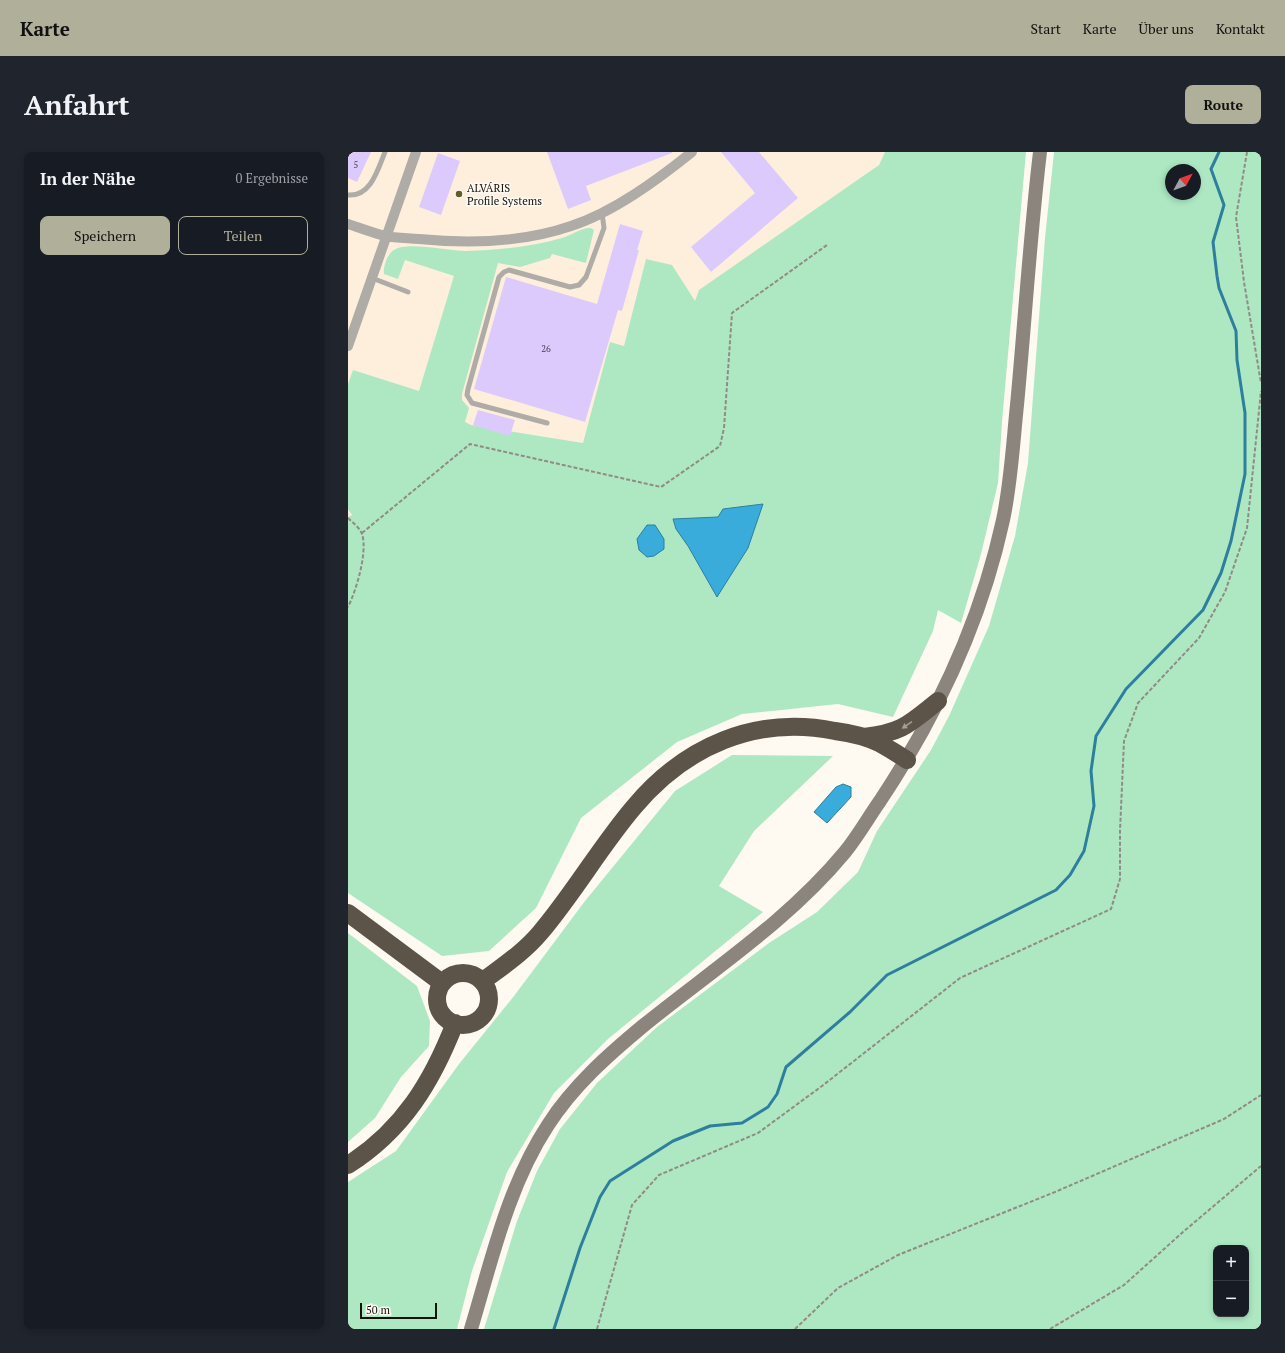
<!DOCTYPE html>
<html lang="de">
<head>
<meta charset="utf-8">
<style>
  :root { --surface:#171b24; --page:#20242c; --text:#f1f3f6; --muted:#9ea1a6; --line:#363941; --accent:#b0af9a }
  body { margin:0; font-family:"PT Serif",serif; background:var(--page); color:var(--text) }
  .controls { position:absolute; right:12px; bottom:12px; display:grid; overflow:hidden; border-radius:8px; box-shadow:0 2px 6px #0003 }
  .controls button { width:36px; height:36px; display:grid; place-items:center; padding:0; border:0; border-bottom:1px solid var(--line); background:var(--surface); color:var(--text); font:20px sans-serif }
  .compass { position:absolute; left:817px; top:12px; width:36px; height:36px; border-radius:50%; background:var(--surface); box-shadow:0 2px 6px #0003; rotate:49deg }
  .scale { position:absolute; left:12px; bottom:10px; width:77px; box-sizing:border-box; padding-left:4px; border:2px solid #15120e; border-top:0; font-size:11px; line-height:14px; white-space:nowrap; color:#15120e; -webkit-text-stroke:3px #fef9f1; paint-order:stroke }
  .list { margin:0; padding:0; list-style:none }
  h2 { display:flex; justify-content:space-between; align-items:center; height:52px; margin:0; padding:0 16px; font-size:17px }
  h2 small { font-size:13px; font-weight:400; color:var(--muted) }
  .actions { display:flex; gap:8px; padding:12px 16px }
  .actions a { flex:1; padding:9px 0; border:1px solid var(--accent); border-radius:8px; text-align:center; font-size:14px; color:var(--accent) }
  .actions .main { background:var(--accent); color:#111 }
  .map { position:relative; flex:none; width:913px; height:1177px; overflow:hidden; border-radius:8px }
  header { display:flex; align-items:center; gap:24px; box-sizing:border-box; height:56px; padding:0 20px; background:var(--accent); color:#111 }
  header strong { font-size:19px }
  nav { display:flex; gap:22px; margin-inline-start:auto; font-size:14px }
  .intro { display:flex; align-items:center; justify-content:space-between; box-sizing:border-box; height:96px; padding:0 24px }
  h1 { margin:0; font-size:28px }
  .button { padding:10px 18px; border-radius:8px; background:var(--accent); color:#111; font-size:14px; font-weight:700 }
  main { display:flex; gap:24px; padding:0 24px }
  aside { flex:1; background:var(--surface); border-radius:8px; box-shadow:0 2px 6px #0003 }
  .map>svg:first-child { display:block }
  .built { fill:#fdefdc }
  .green { fill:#aee8c3; fill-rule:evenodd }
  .water { fill:#39acdb; stroke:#2e7e9e }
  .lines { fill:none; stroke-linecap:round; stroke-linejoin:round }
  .stream { stroke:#2e7e9e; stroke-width:3 }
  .building { fill:#ddcafd }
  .path { stroke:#908b85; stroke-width:2; stroke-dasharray:4 2; stroke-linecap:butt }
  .lane { stroke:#afaba6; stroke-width:5 }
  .street { stroke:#afaba6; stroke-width:10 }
  .secondary { stroke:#8b857e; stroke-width:14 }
  .highway { stroke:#5c5449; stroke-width:18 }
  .oneway { fill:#a59e95 }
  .poi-dot { fill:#615c29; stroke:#fef9f1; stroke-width:1.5 }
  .labels { text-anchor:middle; stroke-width:3; stroke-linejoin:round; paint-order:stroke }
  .number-label { font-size:9px; fill:#47404a }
  .poi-label { font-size:11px; fill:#15120e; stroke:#fef9f1; text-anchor:start }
</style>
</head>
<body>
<header>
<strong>Karte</strong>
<nav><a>Start</a><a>Karte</a><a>Über uns</a><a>Kontakt</a></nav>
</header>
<div class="intro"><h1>Anfahrt</h1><a class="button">Route</a></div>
<main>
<aside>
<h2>In der Nähe<small>0 Ergebnisse</small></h2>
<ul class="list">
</ul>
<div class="actions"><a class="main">Speichern</a><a>Teilen</a></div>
</aside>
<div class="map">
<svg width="913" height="1177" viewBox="0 0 913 1177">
  <rect width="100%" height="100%" fill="#fef9f1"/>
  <!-- built -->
  <path class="built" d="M0,0h537l-6,13 -244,304 -233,11 -54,37z"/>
  <!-- green -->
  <path class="green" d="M537,0h141l-24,270 -4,61 -17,71 -20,69 -23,-13 -5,21 -40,86 -55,-13 -96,10 -65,28 -96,76 -45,90 -47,43 -47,5 -94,-63v-376l4,-2 -4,-6v-125l5,-14 66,21 35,-115 -49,-16 -7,19 -14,-5c-1,-7 3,-20 10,-24 13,-9 55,1 72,1 32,-1 65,-4 96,-13 10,-3 20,-11 29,-10l3,2 -8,33 -34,-9 -2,4 -30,9 -22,-4 -36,131v6l7,8 -4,14 6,3 112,18 27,-101 14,4 22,-87 26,6 23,36 4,-11 180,-125z
    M706,0h207v1177h-777l33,-108 20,-50 23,-42 37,-46 60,-56 112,-84 48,-31 41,-40 19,-41 54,-81 18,-34 40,-90 26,-90 13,-73 17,-225zM823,18h24v24h-24zM868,1096h30v66h-30z
    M384,603l101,1 -79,75 -35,55 44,26 -155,127 -54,54 -47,79 -35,99 -15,58h-109v-147l48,-31 63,-87 55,-68 71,-95 90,-110z
    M0,781l69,53 13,35 -1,25 -28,31 -26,41 -27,24z"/>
  <!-- water -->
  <path class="water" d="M415,352l-15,44 -31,49 -29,-51 -12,-17 -3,-10 45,-2 5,-8z
    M299,373h8l9,14v10l-10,7 -7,1 -8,-7 -2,-11z
    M495,632l8,3v10l-24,26 -13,-11 22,-25z"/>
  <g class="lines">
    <!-- stream -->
    <path class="stream" d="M206,1177l26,-81 20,-51 10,-16 63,-40 37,-15 32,-3 26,-16 9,-13 9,-27 64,-55 37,-37 169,-85 14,-15 14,-24 10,-45 -3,-35 5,-35 30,-47 77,-79 18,-37 10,-32 14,-67v-61l-8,-53 -1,-29 -17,-43 -2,-12 -4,-34 11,-37 -13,-36 8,-17"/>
  </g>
  <!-- building -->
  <path class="building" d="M0,0h23l-14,30 -9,-4z
    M199,0h125v1l-86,33 5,14 -23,9z
    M373,0h38l39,46 -87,74 -20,-25 64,-54z
    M90,1l22,8 -19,54 -22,-8z
    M272,72l23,7 -6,19h2l-17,61 -4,-1 -33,112 -111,-33 32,-112 91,27z
    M130,258l37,10 -5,16 -37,-11z"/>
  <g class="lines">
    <!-- path -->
    <path class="path" d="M899,0l-11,65 8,65 17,101
      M0,366c4,4 12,10 14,16 6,18 -6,57 -14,73
      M14,381l108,-89 191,43 59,-41 4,-18 8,-115 95,-68
      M249,1177l35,-124 27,-30 99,-42 64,-47 138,-108 151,-69 9,-30v-48l4,-90 14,-38 61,-65 26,-46 22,-64 14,-137
      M447,1177l43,-41 60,-33 157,-63 169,-73 37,-24
      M702,1177l74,-44 59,-53 78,-66"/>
    <!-- lane -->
    <path class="lane" d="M0,43c23,2 30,-26 37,-43
      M24,126l36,14
      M199,271l-75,-20 -5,-8 1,-6 31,-112 5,-5 5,-2 61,17 9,-2 7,-8 18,-49 -2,-15"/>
    <!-- street -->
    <path class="street" d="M0,72c12,4 25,9 37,12 11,2 23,2 34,3 51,5 103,4 152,-13 43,-14 86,-46 121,-74
      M0,194l68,-194"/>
    <!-- secondary -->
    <path class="secondary" d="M123,1177c21,-70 37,-143 77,-204 25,-39 60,-70 95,-99 69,-56 145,-105 202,-174 13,-16 23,-34 35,-51 57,-86 101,-180 123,-281 8,-37 10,-77 14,-115 8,-85 13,-169 23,-253"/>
    <!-- highway -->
    <path class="highway" d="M516,585c38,-4 45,-13 74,-36
      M0,761l94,70
      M89 847a26 26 0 1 1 52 0a26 26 0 1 1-52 0Z
      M135,829c20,-15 41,-29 57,-48 34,-40 60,-86 94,-126 51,-61 122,-92 201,-76 15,2 30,5 44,12 9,5 19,11 28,17
      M0,1013c55,-35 84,-83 107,-142"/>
  </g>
  <!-- one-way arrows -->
  <defs><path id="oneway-solid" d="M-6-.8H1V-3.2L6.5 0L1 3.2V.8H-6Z"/></defs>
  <use class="oneway" href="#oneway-solid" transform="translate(559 573) rotate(146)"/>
  <!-- markers -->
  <circle class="poi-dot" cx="111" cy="42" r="4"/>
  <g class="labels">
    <!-- number labels -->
    <g class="number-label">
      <text x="8" y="16">5</text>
      <text x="198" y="200">26</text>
    </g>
    <!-- poi labels -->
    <g class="poi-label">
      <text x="119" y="40">ALVÁRIS<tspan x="119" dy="13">Profile Systems</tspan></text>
    </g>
  </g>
</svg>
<div class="controls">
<button>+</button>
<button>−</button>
</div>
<svg class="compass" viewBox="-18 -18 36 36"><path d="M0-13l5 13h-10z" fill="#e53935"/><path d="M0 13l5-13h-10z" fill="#9ea1a6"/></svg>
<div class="scale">50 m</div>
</div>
</main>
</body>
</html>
